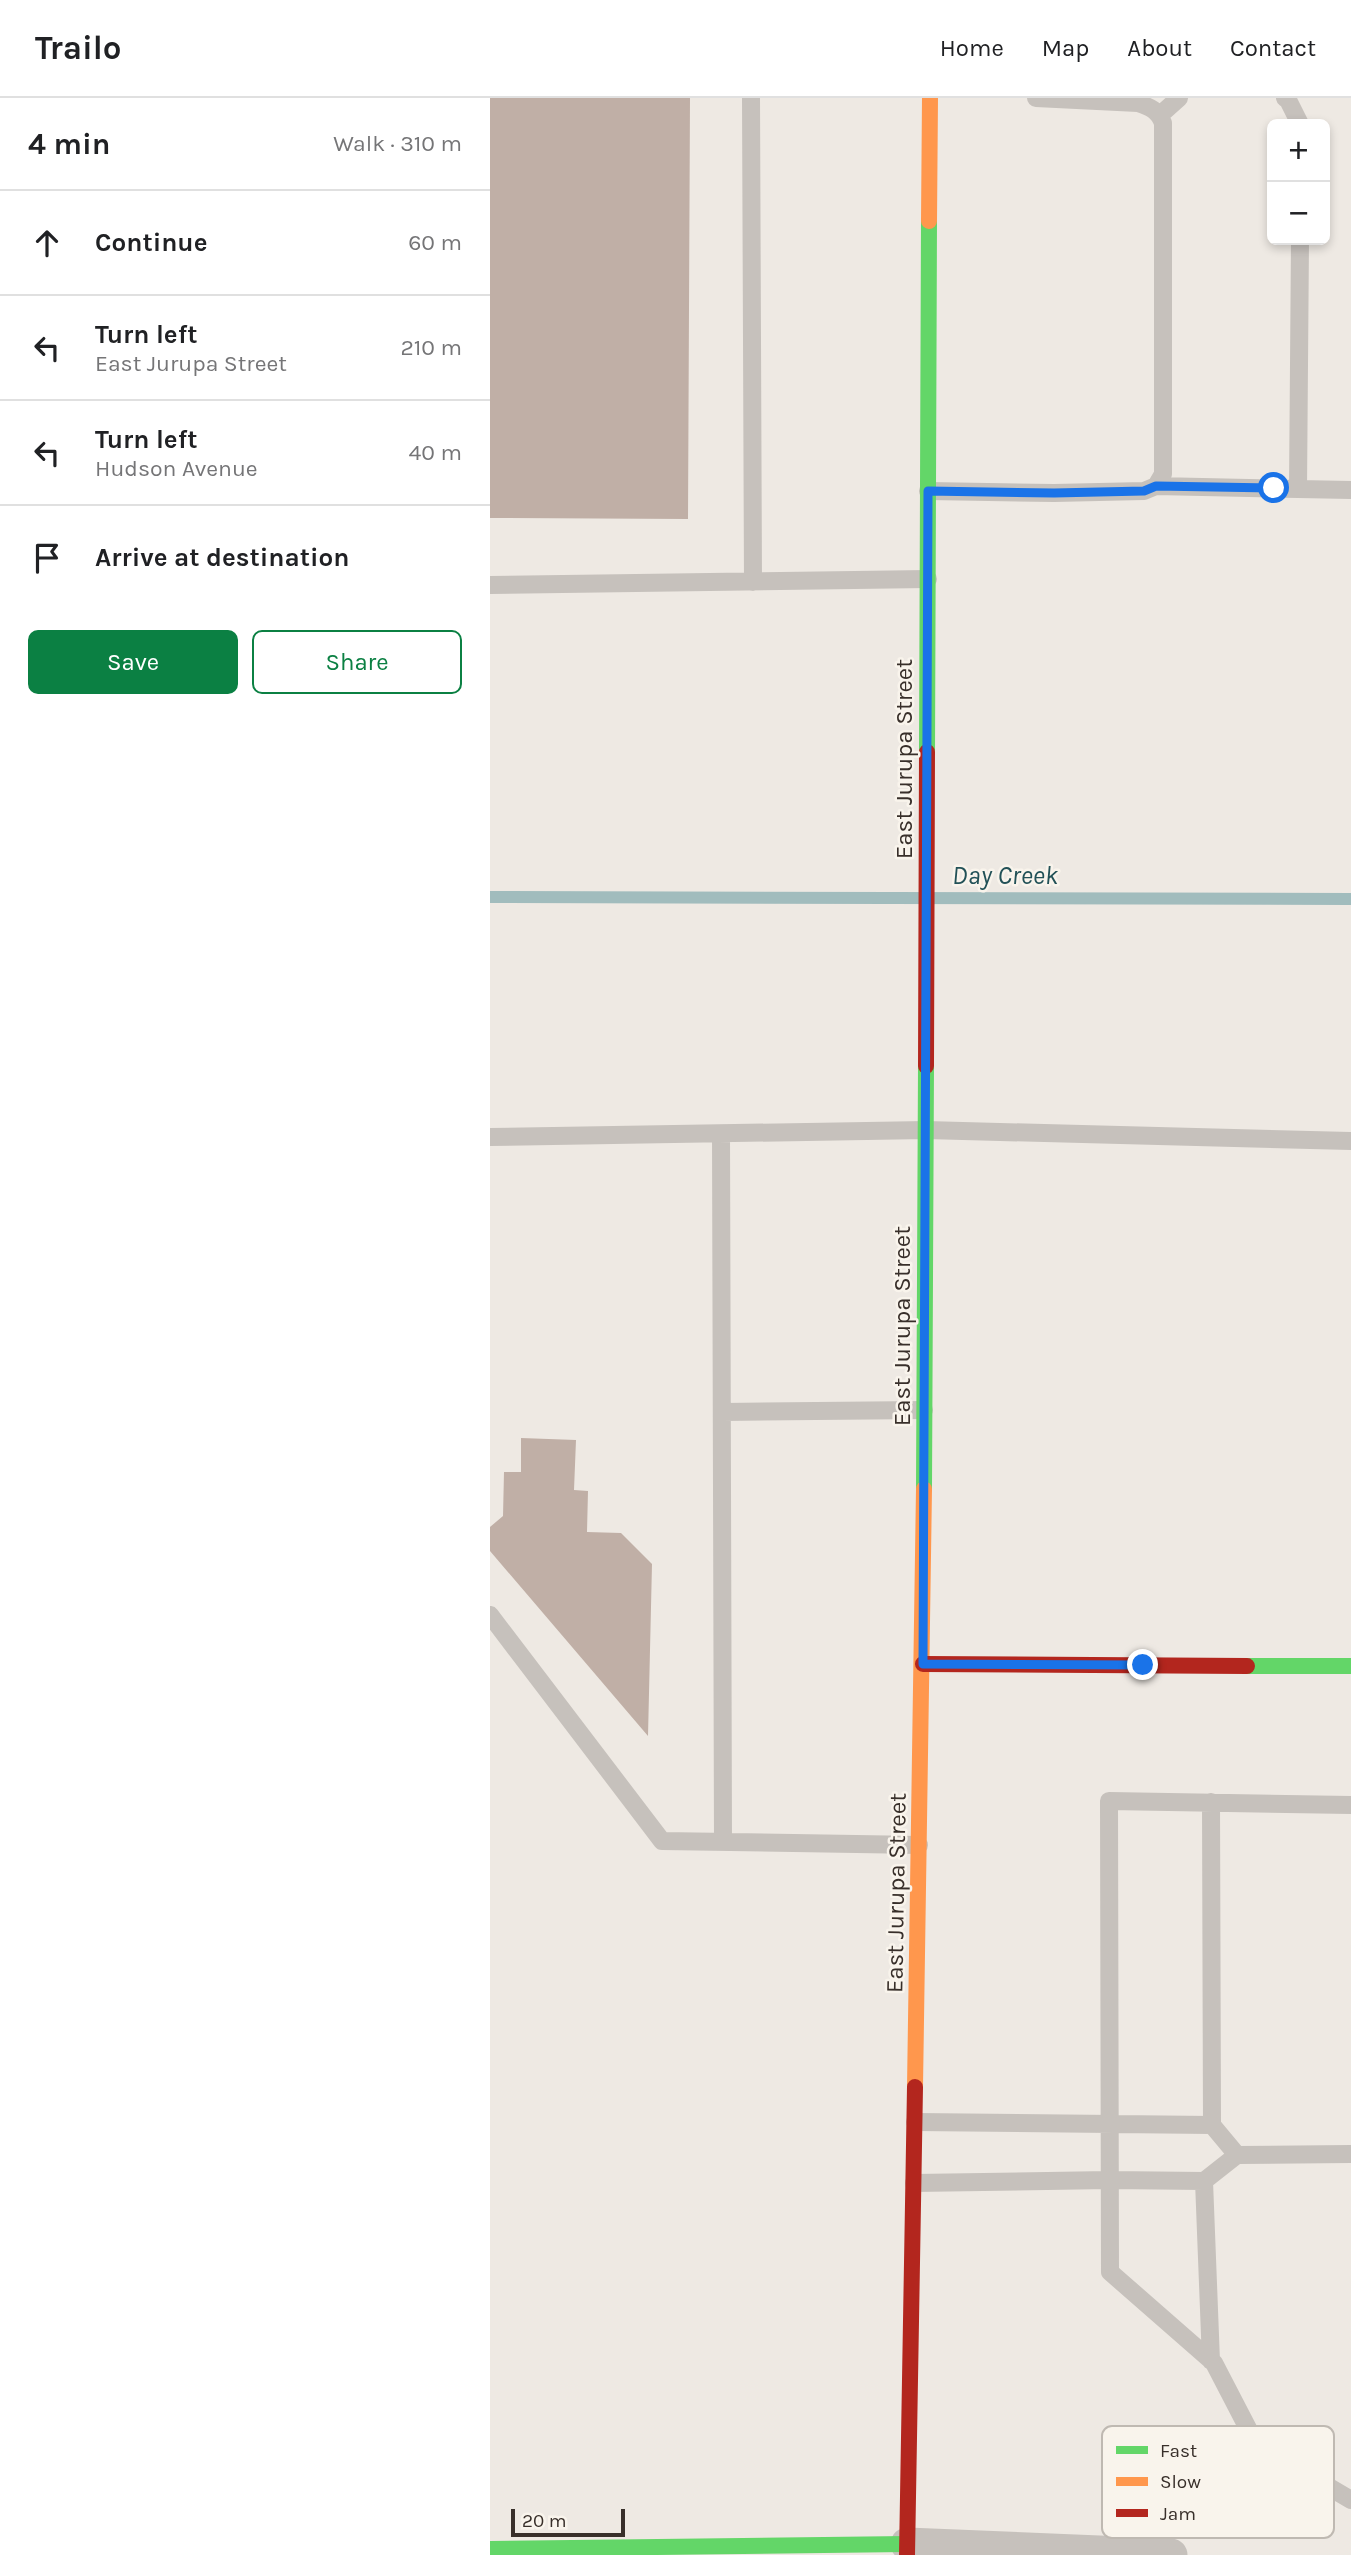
<!DOCTYPE html>
<html lang="en">
<head>
<meta charset="utf-8">
<style>
  :root { --surface:#fff; --page:#f6f6f6; --text:#202124; --muted:#757577; --line:#e0e0e0; --accent:#0b8043 }
  body { margin:0; font-family:Karla,sans-serif; background:var(--page); color:var(--text) }
  .controls { position:absolute; right:21px; top:21px; display:grid; overflow:hidden; border-radius:10px; box-shadow:0 4px 10px #0003 }
  .controls button { width:63px; height:63px; display:grid; place-items:center; padding:0; border:0; border-bottom:2px solid var(--line); background:var(--surface); color:var(--text); font:35px sans-serif }
  .scale { position:absolute; left:21px; bottom:18px; width:114px; box-sizing:border-box; padding-left:7px; border:4px solid #382f2a; border-top:0; font-size:19px; line-height:24px; white-space:nowrap; color:#382f2a; -webkit-text-stroke:5px #f9f4ec; paint-order:stroke }
  .stop { position:absolute; width:21px; height:21px; margin:-16px; border:5px solid #1a73e8; border-radius:50%; background:#fff }
  .stop.end { background:#1a73e8; border-color:#fff; box-shadow:0 2px 7px #0008 }
  .list { margin:0; padding:0; list-style:none }
  h2 { display:flex; justify-content:space-between; align-items:center; height:91px; margin:0; padding:0 28px; font-size:30px }
  h2 small { font-size:23px; font-weight:400; color:var(--muted) }
  .list li { display:grid; grid-template-columns:46px 1fr auto; gap:21px; align-items:center; box-sizing:border-box; height:105px; padding:0 28px; border-top:2px solid var(--line) }
  .list b { display:block; font-size:26px; white-space:nowrap }
  .list p { margin:0; font-size:23px; white-space:nowrap; color:var(--muted) }
  .list em { font-size:23px; font-style:normal; color:var(--muted) }
  .actions { display:flex; gap:14px; padding:21px 28px }
  .actions a { flex:1; padding:16px 0; border:2px solid var(--accent); border-radius:10px; text-align:center; font-size:24px; color:var(--accent) }
  .actions .main { background:var(--accent); color:#fff }
  .icon { flex:none; width:38px; height:38px; fill:none; stroke:currentColor; stroke-width:2; stroke-linecap:round; stroke-linejoin:round }
  .map { position:relative; flex:none; width:861px; height:2457px; overflow:hidden }
  header { display:flex; align-items:center; gap:42px; box-sizing:border-box; height:98px; padding:0 35px; background:var(--surface); border-bottom:2px solid var(--line) }
  header strong { font-size:33px }
  nav { display:flex; gap:38px; margin-inline-start:auto; font-size:24px }
  main { display:flex }
  aside { flex:1; background:var(--surface) }
  .map>svg:first-child { display:block }
  .lines { fill:none; stroke-linecap:round; stroke-linejoin:round }
  .stream { stroke:#a1bcbd; stroke-width:12 }
  .building { fill:#c0afa6 }
  .lane { stroke:#c6c1bc; stroke-width:18 }
  .street { stroke:#c6c1bc; stroke-width:33 }
  .fast { stroke:#63d668; stroke-width:16 }
  .slow { stroke:#ff974d; stroke-width:16 }
  .jam { stroke:#b3261e; stroke-width:16 }
  .route { stroke:#1a73e8; stroke-width:9 }
  .labels { text-anchor:middle; stroke-width:5; stroke-linejoin:round; paint-order:stroke }
  .street-label { font-size:24px; fill:#382f2a; stroke:#f9f4ec }
  .water-label { font-size:26px; font-style:italic; fill:#225157; stroke:#f9f4ec }
  .key { fill:#f9f4ec; stroke:#bfb9b2; stroke-width:2 }
  .key-label { font-size:19px; fill:#382f2a }
</style>
</head>
<body>
<header>
<strong>Trailo</strong>
<nav><a>Home</a><a>Map</a><a>About</a><a>Contact</a></nav>
</header>
<main>
<aside>
<h2>4 min<small>Walk · 310 m</small></h2>
<ul class="list">
<li><svg class="icon" aria-label="ahead" viewBox="0 0 24 24"><path d="M12 20V5M6 11l6-6 6 6"/></svg><div><b>Continue</b></div><em>60 m</em></li>
<li><svg class="icon" aria-label="left" viewBox="0 0 24 24"><path d="M17 20v-9H6M10 6l-5 5 5 5"/></svg><div><b>Turn left</b><p>East Jurupa Street</p></div><em>210 m</em></li>
<li><svg class="icon" aria-label="left" viewBox="0 0 24 24"><path d="M17 20v-9H6M10 6l-5 5 5 5"/></svg><div><b>Turn left</b><p>Hudson Avenue</p></div><em>40 m</em></li>
<li><svg class="icon" aria-label="arrive" viewBox="0 0 24 24"><path d="M6 21V4h12l-3 4 3 4H6"/></svg><div><b>Arrive at destination</b></div></li>
</ul>
<div class="actions"><a class="main">Save</a><a>Share</a></div>
</aside>
<div class="map">
<svg width="861" height="2457" viewBox="0 0 861 2457">
  <rect width="100%" height="100%" fill="#eee9e3"/>
  <g class="lines">
    <!-- stream -->
    <path class="stream" d="M0,799l861,2"/>
  </g>
  <!-- building -->
  <path class="building" d="M0,0h200l-2,421 -198,-1z
    M31,1340l55,2 -2,50 14,1 -1,41 34,1 31,31 -4,172 -158,-185v-24l13,-11 1,-44h17z"/>
  <g class="lines">
    <!-- lane -->
    <path class="lane" d="M261,0l2,484
      M795,0l3,2 12,24
      M670,17l19,-17
      M666,388l142,3 2,-249
      M808,391l53,1
      M438,393l126,2 90,-2 12,-5 7,-12v-351c-5,-13 -13,-16 -25,-20l-102,-5
      M0,487l438,-6
      M231,1036l2,708
      M0,1039l436,-7 425,11
      M233,1314l201,-2
      M0,1517l172,226 257,4
      M721,1704l1,323
      M861,1707l-242,-4 1,471 104,91 42,81 95,56
      M425,2024l297,3 25,30
      M714,2083l7,180
      M424,2085l195,-3 95,1 33,-26 114,-1"/>
    <!-- street -->
    <path class="street" d="M417,2446l264,11"/>
    <!-- fast -->
    <path class="fast" d="M437,654l2,-531
      M434,1391l2,-423
      M757,1568h104
      M0,2451l417,-5"/>
    <!-- slow -->
    <path class="slow" d="M439,123l1,-123
      M425,1989l9,-598"/>
    <!-- jam -->
    <path class="jam" d="M436,968l1,-314
      M433,1566l324,2
      M417,2457l8,-468"/>
  </g>
  <g class="lines">
    <!-- route -->
    <path class="route" d="M653,1567l-220,-1 5,-1173 126,2 90,-2 12,-5 118,2"/>
  </g>
  <g class="labels">
    <!-- street labels -->
    <g class="street-label">
      <text transform="translate(414 661) rotate(-90)" y="8">East Jurupa Street</text>
      <text transform="translate(412 1228) rotate(-90)" y="8">East Jurupa Street</text>
      <text transform="translate(406 1795) rotate(-89)" y="8">East Jurupa Street</text>
    </g>
    <!-- water labels -->
    <g class="water-label">
      <text x="515" y="786">Day Creek</text>
    </g>
  </g>
  <!-- legend -->
  <rect x="612" y="2328" width="232" height="112" rx="10" class="key"/>
  <rect x="626" y="2348" width="32" height="8" fill="#63d668"/>
  <rect x="626" y="2379" width="32" height="9" fill="#ff974d"/>
  <rect x="626" y="2411" width="32" height="8" fill="#b3261e"/>
  <g class="key-label">
    <text x="670" y="2359">Fast</text>
    <text x="670" y="2390">Slow</text>
    <text x="670" y="2422">Jam</text>
  </g>
</svg>
<div class="controls">
<button>+</button>
<button>−</button>
</div>
<div class="scale">20 m</div>
<div class="stop" style="left:784px;top:390px"></div>
<div class="stop end" style="left:653px;top:1567px"></div>
</div>
</main>
</body>
</html>
